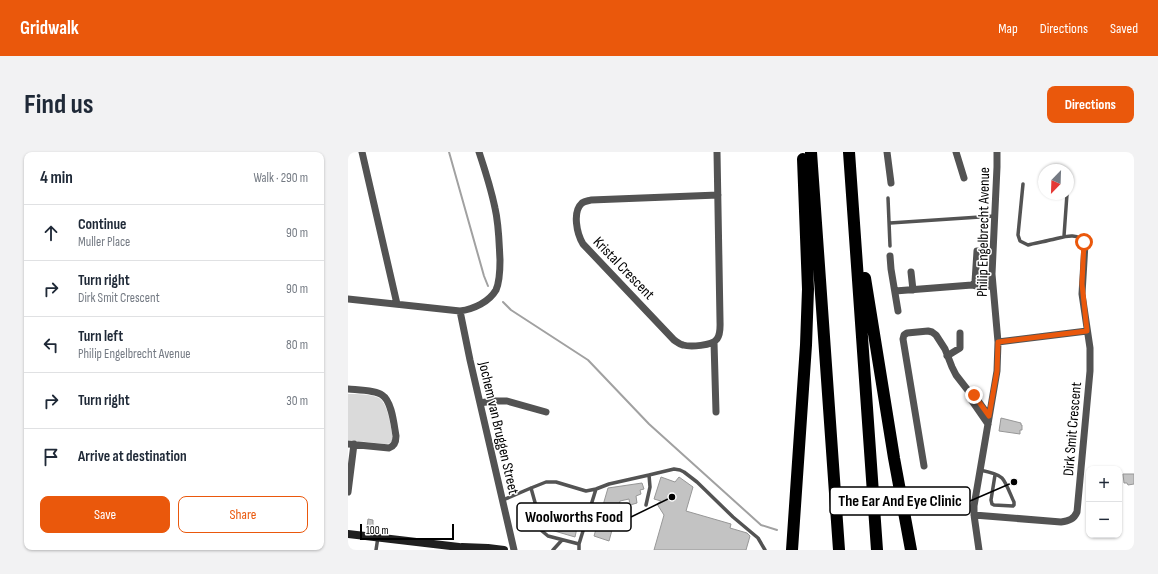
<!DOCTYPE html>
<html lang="en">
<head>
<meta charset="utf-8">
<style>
  :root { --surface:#fff; --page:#f2f2f3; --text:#1f2937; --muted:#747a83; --line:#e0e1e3; --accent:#ea580c }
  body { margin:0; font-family:"Sofia Sans Condensed",sans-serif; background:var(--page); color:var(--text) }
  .controls { position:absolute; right:12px; bottom:12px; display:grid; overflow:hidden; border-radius:8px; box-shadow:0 1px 3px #0004 }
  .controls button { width:36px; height:36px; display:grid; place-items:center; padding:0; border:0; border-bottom:1px solid var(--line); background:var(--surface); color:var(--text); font:20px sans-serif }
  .compass { position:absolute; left:690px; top:12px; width:36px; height:36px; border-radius:50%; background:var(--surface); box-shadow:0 1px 3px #0004; rotate:203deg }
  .scale { position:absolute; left:12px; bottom:10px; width:94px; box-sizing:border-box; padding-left:4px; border:2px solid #000; border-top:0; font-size:11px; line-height:14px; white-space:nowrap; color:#000; -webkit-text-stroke:3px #fff; paint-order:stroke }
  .stop { position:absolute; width:12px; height:12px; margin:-9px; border:3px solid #ea580c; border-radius:50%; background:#fff }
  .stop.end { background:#ea580c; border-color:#fff; box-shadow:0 1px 4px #0008 }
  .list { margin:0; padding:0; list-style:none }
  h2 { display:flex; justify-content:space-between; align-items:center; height:52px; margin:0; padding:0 16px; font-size:17px }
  h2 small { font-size:13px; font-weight:400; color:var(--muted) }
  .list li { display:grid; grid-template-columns:26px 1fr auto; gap:12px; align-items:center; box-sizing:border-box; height:56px; padding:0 16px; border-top:1px solid var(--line) }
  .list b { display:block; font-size:15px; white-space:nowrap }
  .list p { margin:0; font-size:13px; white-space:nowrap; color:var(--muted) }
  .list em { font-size:13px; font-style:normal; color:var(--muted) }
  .actions { display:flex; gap:8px; padding:12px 16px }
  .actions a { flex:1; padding:9px 0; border:1px solid var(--accent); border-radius:8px; text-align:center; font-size:14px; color:var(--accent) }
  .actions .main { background:var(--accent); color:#fff }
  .icon { flex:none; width:22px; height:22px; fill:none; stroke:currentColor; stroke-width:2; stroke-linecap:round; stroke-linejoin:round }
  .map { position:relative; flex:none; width:786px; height:398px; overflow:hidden; border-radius:8px }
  header { display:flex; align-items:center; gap:24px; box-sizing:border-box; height:56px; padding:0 20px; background:var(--accent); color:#fff }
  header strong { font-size:19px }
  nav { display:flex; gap:22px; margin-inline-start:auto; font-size:14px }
  .intro { display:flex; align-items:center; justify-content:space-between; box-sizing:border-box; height:96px; padding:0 24px }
  h1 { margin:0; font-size:28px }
  .button { padding:10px 18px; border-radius:8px; background:var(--accent); color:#fff; font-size:14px; font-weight:700 }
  main { display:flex; gap:24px; padding:0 24px }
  aside { flex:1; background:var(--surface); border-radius:8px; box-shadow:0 1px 3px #0004 }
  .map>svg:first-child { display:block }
  .green { fill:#dadada }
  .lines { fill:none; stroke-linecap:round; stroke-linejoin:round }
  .stream { stroke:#a1a1a1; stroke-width:2 }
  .building { fill:#c3c3c3; stroke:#979797 }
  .lane { stroke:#535353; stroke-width:3.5 }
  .street { stroke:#535353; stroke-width:7 }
  .secondary { stroke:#202020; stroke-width:8 }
  .highway { stroke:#000; stroke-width:12 }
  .route { stroke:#ea580c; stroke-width:5 }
  .labels { text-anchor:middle; stroke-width:3; stroke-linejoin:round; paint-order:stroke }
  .street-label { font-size:15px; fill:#000; stroke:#fff }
  .leader { fill:none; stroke:#000; stroke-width:1.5 }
  .callout-dot { fill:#000; stroke:#fff; stroke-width:1.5 }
  .callout { fill:#fff; stroke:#000; stroke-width:1.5 }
  .callout-label { font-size:16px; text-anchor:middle; font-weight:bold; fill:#000 }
</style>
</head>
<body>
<header>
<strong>Gridwalk</strong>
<nav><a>Map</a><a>Directions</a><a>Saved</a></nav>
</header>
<div class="intro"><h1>Find us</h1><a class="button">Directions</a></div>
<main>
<aside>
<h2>4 min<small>Walk · 290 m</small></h2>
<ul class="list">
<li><svg class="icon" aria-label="ahead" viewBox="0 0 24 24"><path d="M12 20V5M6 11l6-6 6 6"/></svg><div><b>Continue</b><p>Muller Place</p></div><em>90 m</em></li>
<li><svg class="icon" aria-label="right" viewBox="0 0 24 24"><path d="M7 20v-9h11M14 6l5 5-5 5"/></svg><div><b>Turn right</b><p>Dirk Smit Crescent</p></div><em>90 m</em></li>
<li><svg class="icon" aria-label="left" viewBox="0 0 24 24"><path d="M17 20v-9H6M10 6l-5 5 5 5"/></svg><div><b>Turn left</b><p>Philip Engelbrecht Avenue</p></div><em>80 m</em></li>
<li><svg class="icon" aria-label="right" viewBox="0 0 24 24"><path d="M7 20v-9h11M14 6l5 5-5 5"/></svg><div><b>Turn right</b></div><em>30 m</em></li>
<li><svg class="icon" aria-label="arrive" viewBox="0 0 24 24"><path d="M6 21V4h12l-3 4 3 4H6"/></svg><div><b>Arrive at destination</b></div></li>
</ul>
<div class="actions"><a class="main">Save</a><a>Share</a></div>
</aside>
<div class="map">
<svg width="786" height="398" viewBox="0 0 786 398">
  <rect width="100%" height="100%" fill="#fff"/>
  <!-- green -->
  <path class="green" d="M0,242c8,0 24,0 31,4 9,5 12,30 14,41 -2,4 -4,5 -8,5l-37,-4z"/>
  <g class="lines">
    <!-- stream -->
    <path class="stream" d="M101,0l35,124 4,10
      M155,150l8,8 77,50 61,64 112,101 16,5"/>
  </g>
  <!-- building -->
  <path class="building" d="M653,266l20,5v2h1v5h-2v4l-21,-3z
    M775,322h11v10l-6,1 -1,-2h-3z
    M313,325l14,5 4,-5 14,10 -7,24 45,13 -1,4 17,5 3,3 -4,14h-92l10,-35 -7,-11 4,-3 -7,-2z
    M294,331l2,6 -4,1 1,4 -5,2 1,7 -7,2 -1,-6 -9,2 -11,40 -15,-5 14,-48z
    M195,366l34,10 -2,9 -31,-9 -3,-4z
    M20,367l5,1v8h-6z"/>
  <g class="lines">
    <!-- lane -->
    <path class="lane" d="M675,32l-5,51 2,6 8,4c7,-2 15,-3 22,-5 11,-2 28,-10 35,4
      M540,46l2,48
      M542,71l105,-7
      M716,84l3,-42
      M632,318c5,1 18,4 22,8 4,4 9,18 12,24v3l-1,1 -19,-1 -2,-1 -1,-4 4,-25
      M301,323l25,-6 6,1 4,2 13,10 36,35 25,21 7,12
      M183,336l5,18 2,19 4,6 6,5 31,8
      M155,348l28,-12 15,-6h10l30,9 10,-2 13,-5 40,-9 1,12 -4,18
      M28,398l2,-13
      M205,398l9,-10
      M231,398v-6l17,-55"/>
    <!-- street -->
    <path class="street" d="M14,0l35,152
      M369,0l3,168c0,6 1,14 -3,19 -5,7 -27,8 -34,6 -4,-1 -6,-3 -9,-5l-91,-96c-6,-10 -11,-32 -1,-41 3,-2 6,-2 9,-3l127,-5
      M539,0l4,31
      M608,0l8,26
      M542,104l1,13 7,42
      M563,120l2,18
      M627,130l2,-31
      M624,133c5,-5 12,-5 20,-6
      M547,139l77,-6 10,2 10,-1
      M0,147l112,12c14,-2 29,-9 36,-21 4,-9 4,-20 4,-30 -1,-17 -1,-35 -5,-52 -4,-19 -10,-38 -16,-56
      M112,159l10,49 44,190
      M366,190l2,70
      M650,190l89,-11
      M599,204l13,-8v-15
      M0,237c9,1 27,1 34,6 10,6 12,30 14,41 0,5 -1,10 -7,12l-41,-4
      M622,241v5l18,26
      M132,251l12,-2h15l39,11
      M576,314l-21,-127 1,-4 3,-2 21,-2 4,1 4,3 9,14 7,18 4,8 14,18 4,2 15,21
      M0,340l6,-48
      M626,363l87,7c8,-1 13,-3 16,-10l13,-141v-23l-8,-54 3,-50
      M631,398l-5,-35v-9l23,-135 1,-29 -6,-68 5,-107v-15"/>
    <!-- secondary -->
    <path class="secondary" d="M0,382l111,13 8,3
      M114,395l26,1 16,2"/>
    <!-- highway -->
    <path class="highway" d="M463,0l28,398
      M501,0l28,398
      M517,126l29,180 17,92
      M444,398l14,-205 2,-56 -5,-130"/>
  </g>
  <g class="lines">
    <!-- route -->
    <path class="route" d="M626,243l15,21 8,-45 1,-29 89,-11 -5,-47 2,-42"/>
  </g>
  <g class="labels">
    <!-- street labels -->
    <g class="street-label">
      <text transform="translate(635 80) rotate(-89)" y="5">Philip Engelbrecht Avenue</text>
      <text transform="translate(276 116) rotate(46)" y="5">Kristal Crescent</text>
      <text transform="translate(151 276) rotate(77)" y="5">Jochem van Bruggen Street</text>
      <text transform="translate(724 277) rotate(-85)" y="5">Dirk Smit Crescent</text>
    </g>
  </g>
  <!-- callouts -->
  <path class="leader" d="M666 330L622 349M324 345L283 365"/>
  <g class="callout-dot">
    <circle cx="666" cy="330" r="4"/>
    <circle cx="324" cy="345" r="4"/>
  </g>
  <g class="callout">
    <rect x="482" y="335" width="140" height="28" rx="4"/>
    <rect x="169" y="351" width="114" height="28" rx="4"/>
  </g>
  <g class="callout-label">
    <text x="552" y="354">The Ear And Eye Clinic</text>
    <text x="226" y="370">Woolworths Food</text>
  </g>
</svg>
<div class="controls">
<button>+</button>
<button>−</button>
</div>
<svg class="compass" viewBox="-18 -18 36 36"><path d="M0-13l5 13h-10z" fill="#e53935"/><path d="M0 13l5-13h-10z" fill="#747a83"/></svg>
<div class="scale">100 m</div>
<div class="stop" style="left:736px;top:90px"></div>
<div class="stop end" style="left:626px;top:243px"></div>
</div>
</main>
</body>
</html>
